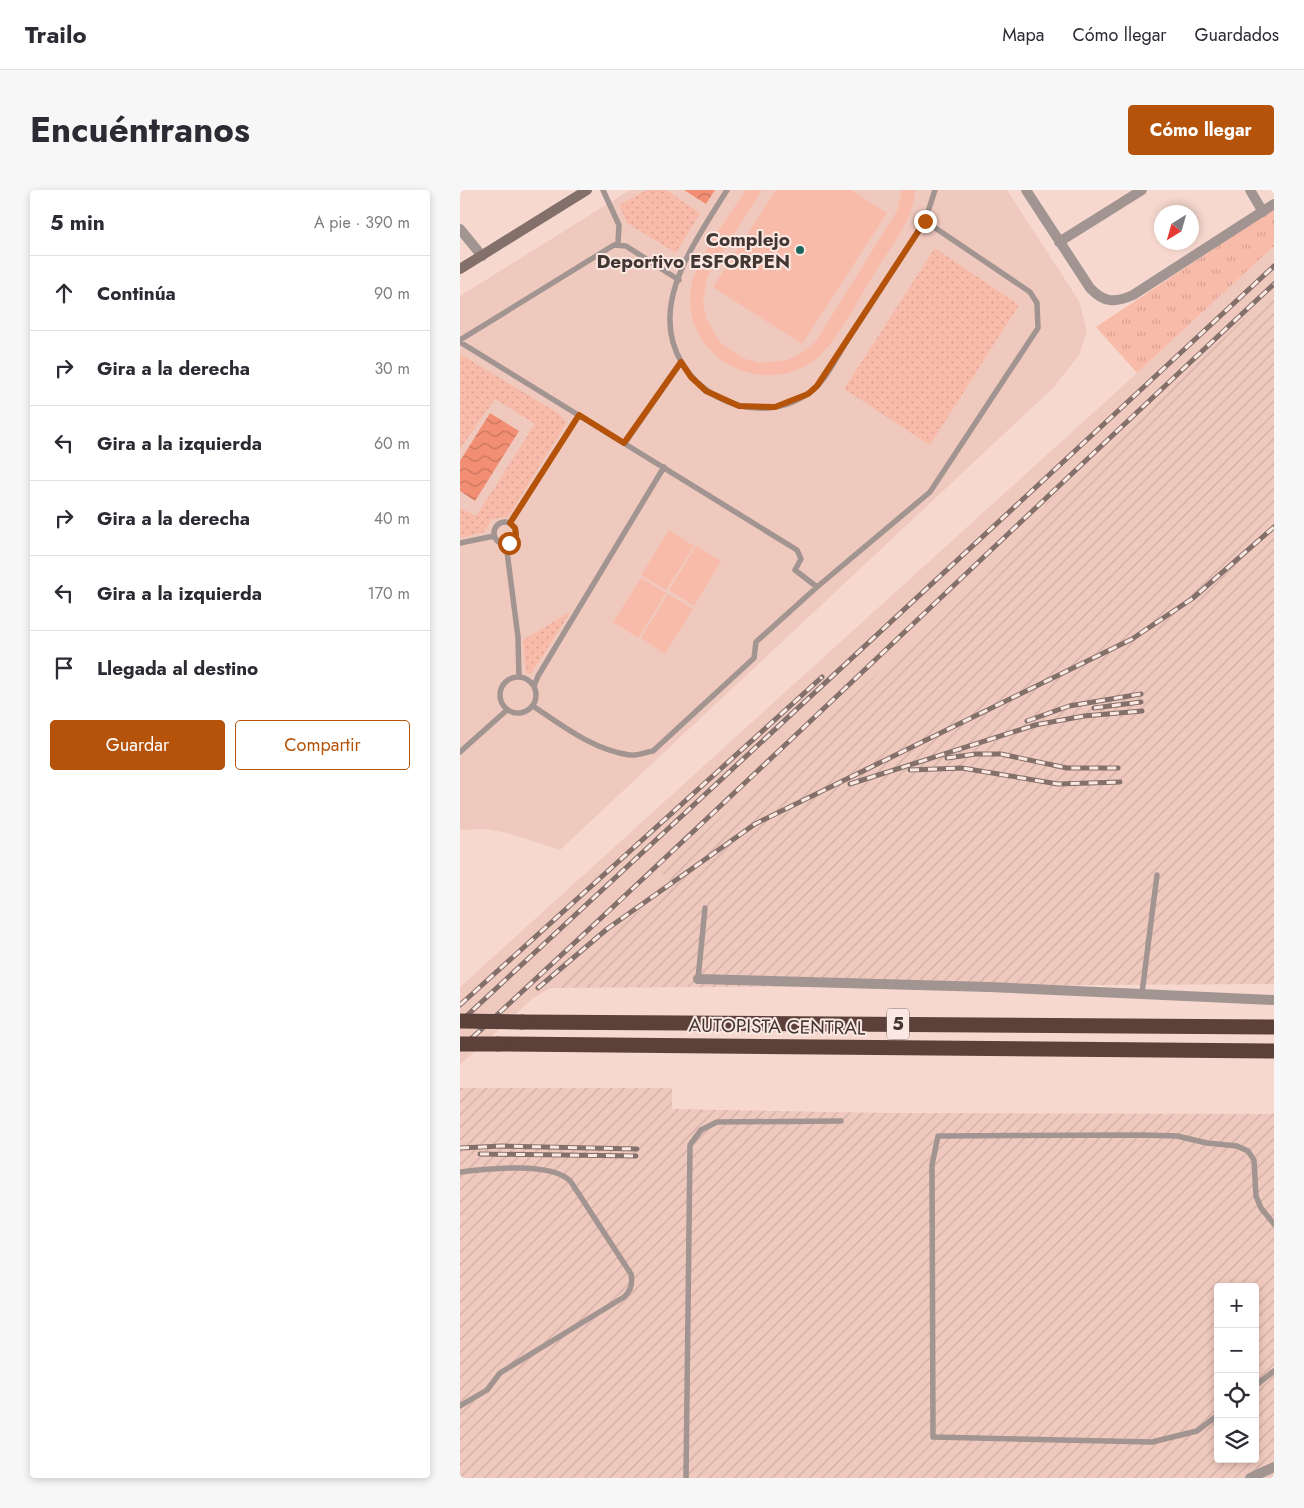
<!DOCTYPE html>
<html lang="es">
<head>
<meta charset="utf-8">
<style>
  :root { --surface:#fff; --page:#f7f7f7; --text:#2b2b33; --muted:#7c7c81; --line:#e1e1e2; --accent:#b45309 }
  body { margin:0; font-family:Jost,sans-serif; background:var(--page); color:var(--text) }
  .controls { position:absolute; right:15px; bottom:15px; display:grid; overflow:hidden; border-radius:5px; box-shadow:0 2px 8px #0003 }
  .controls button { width:45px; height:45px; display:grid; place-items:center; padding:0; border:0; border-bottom:1px solid var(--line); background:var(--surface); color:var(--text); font:25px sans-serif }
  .compass { position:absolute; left:694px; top:15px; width:45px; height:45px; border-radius:50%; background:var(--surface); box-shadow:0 2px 8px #0003; rotate:217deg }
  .stop { position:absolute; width:15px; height:15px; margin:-11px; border:4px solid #b45309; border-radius:50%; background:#fff }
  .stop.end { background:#b45309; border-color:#fff; box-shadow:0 1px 5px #0008 }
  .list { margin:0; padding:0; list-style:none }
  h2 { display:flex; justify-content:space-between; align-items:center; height:65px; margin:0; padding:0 20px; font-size:21px }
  h2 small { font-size:16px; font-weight:400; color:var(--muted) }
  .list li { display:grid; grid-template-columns:32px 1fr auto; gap:15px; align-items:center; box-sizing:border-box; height:75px; padding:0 20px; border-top:1px solid var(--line) }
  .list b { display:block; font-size:19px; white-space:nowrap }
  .list em { font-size:16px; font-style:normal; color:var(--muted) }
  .actions { display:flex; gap:10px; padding:15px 20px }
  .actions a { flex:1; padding:11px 0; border:1px solid var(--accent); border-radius:5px; text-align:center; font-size:18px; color:var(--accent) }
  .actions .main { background:var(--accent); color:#fff }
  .icon { flex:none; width:28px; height:28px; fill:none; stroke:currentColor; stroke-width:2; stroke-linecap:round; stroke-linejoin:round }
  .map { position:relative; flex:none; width:814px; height:1288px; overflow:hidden; border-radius:5px }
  header { display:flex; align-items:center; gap:30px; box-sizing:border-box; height:70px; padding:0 25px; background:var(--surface); border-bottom:1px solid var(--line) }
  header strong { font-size:24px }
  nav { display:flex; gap:28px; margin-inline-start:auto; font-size:18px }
  .intro { display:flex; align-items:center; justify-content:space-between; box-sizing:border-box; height:120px; padding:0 30px }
  h1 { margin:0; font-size:35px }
  .button { padding:12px 22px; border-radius:5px; background:var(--accent); color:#fff; font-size:18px; font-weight:700 }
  main { display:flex; gap:30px; padding:0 30px }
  aside { flex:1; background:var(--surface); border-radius:5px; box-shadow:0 2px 8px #0003 }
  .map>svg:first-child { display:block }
  .built { fill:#f0c9be }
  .industrial { fill:url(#industrial-furrows); fill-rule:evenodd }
  .grass { fill:url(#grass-dots) }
  .park { fill:url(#park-tufts) }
  .pitch { fill:#f9bba9 }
  .water { fill:url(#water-waves) }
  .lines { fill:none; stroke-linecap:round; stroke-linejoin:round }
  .service { stroke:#a29491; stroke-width:5.5 }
  .minor { stroke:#a29491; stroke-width:10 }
  .tertiary { stroke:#a29491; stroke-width:10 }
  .secondary { stroke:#83706b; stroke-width:10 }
  .motorway { stroke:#5b413a; stroke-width:15 }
  .rail-casing { stroke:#83706a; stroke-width:5 }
  .rail { stroke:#fbe8e3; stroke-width:3; stroke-dasharray:9; stroke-linecap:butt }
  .motorway-bridge { stroke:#5b413a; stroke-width:15 }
  .route { stroke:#b45309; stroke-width:6 }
  .poi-dot { fill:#1a655e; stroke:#fbe8e3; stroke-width:2 }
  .labels { text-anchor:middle; stroke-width:4; stroke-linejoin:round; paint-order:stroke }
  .shield { fill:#fbe8e3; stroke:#7a6b67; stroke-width:1 }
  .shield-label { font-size:18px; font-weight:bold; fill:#423632 }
  .poi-label { font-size:19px; font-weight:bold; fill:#423632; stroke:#fbe8e3; text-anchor:end }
  .street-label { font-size:19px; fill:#423632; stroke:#fbe8e3 }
</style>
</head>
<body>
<header>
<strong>Trailo</strong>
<nav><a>Mapa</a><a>Cómo llegar</a><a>Guardados</a></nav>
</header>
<div class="intro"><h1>Encuéntranos</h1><a class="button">Cómo llegar</a></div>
<main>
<aside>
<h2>5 min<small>A pie · 390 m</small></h2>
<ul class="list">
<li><svg class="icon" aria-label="ahead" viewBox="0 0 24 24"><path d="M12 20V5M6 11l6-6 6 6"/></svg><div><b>Continúa</b></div><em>90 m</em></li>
<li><svg class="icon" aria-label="right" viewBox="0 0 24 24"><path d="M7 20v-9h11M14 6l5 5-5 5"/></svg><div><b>Gira a la derecha</b></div><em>30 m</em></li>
<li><svg class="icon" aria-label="left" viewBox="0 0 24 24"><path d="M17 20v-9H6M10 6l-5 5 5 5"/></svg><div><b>Gira a la izquierda</b></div><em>60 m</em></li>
<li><svg class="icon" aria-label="right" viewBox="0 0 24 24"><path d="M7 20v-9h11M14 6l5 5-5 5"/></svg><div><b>Gira a la derecha</b></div><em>40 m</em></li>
<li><svg class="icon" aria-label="left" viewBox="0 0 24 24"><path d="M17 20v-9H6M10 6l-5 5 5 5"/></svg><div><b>Gira a la izquierda</b></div><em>170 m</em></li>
<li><svg class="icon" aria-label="arrive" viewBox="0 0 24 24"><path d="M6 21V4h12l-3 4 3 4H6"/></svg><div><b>Llegada al destino</b></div></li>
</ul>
<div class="actions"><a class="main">Guardar</a><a>Compartir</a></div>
</aside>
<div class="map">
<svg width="814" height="1288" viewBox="0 0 814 1288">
  <defs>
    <pattern id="industrial-furrows" width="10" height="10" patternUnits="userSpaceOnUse" patternTransform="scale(1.25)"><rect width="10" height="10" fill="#f0c9be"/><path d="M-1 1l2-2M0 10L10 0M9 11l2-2" fill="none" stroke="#cfada4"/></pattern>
    <pattern id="grass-dots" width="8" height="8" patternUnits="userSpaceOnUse" patternTransform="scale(1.25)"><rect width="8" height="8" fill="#f9bba9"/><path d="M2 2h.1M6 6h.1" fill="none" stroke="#d7a192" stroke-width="1.8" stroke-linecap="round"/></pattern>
    <pattern id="park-tufts" width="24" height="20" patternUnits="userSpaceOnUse" patternTransform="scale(1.25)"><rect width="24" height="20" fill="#f9bba9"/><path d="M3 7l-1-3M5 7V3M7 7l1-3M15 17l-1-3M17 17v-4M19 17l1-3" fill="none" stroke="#d7a192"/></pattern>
    <pattern id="water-waves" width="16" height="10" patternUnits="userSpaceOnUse" patternTransform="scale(1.25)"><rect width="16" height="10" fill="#f28e73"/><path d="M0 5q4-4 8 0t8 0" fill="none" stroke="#c6755f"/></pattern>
  </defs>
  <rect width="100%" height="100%" fill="#f7d8cf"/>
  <!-- built -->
  <path class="built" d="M170,0h377l72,111 8,31 -8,23 -26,33 -493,462 -53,-17 -21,-4 -26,1v-534z
    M814,56v45l-225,210 -60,72 -66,63 -29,22 -232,214 14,15 -71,45 -13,19 -42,37 -18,11 -72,66v-78l677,-614z"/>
  <!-- industrial -->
  <path class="industrial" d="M814,101v693l-724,4 42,-37 13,-18 70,-46 -14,-15 233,-214 29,-22 66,-63 60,-72z
    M0,898h212v21l217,4 385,1v364h-814zM758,1097h37v172h-37z"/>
  <!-- grass -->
  <path class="grass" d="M187,0h19l34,23 -24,40 -49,-30 -8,-18z
    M475,58l84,57 -89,140 -86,-56z
    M0,164l98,59 9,9 -59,95 -16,2 -8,13 -24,6v-30l16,8 59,-92 -40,-25 -35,50z
    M111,421l-40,63 -5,-1 -3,-33z"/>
  <!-- park -->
  <path class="park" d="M814,19v37l-137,127 -41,-46z"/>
  <!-- pitch -->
  <path class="pitch" d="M286,0h16l-54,85 -5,26 3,17 14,24 22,16 18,5 27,-3 16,-8 13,-11 81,-130 5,-21h13c-1,30 -24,56 -39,81 -14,22 -40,72 -59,87 -53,43 -136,0 -126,-70 4,-29 38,-72 55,-98z
    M316,0h75l36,23 -85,131 -89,-57z
    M209,340l25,16 -28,44 -25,-15z
    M236,356l25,15 -27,45 -25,-16z
    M181,388l25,15 -28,45 -25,-16z
    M208,404l25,15 -28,45 -24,-16z"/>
  <!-- water -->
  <path class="water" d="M224,0h31l-9,14z
    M30,223l29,18 -44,70 -15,-10v-30z"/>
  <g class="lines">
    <!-- service -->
    <path class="service" d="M143,0l16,35 -1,18
      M267,0c-22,36 -56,83 -57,126 -3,71 81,118 139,77 17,-12 27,-35 38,-52 26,-40 52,-80 78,-120l10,-31
      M0,150l154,-95 12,1 53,34
      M0,152l337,208 4,9 -6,11 22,17 -61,55 -2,16 -101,93c-7,1 -16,5 -23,4 -35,-4 -69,-30 -97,-49
      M165,253l56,-81
      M34 343a11 11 0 1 1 22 0a11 11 0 1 1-22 0Z
      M50,333l69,-108
      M0,353l34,-7
      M46,354l12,93 1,39
      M357,397l113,-95 108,-164 -1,-25 -7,-11 -105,-71
      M40 505a18 18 0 1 1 36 0a18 18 0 1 1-36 0Z
      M74,496l4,-10 126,-209
      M0,562l47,-42
      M238,789l7,-71
      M682,803l15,-118
      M0,982c26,-3 93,-11 111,10l60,92c2,10 0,17 -7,23l-124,76 -13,17 -27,16
      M795,1196l19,-15
      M758,1225l-21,16 -45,11 -219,-5 -1,-272 6,-29 205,-1 34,1 30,7 30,3 11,5 6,9 2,36 5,12 13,16
      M226,1288l4,-333 11,-15 16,-8 124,-1"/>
    <!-- minor -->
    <path class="minor" d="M566,0l64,98c14,15 25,15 43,7l141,-91
      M790,0l13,22
      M0,39l22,27
      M599,52l83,-52
      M238,789l291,8 285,13"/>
    <!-- tertiary -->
    <path class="tertiary" d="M790,1288l24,-11"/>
    <!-- secondary -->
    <path class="secondary" d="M0,79l127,-79"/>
    <!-- motorway -->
    <path class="motorway" d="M62,832l752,5
      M38,854l776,7"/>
    <defs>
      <path id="rail" d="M634,518l47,-6
        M567,531l42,-15 72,-12
        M487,568l29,-4h25l66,14h51
        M450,580l52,-2 96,16 62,-2
        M390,594l185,-59 49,-9 58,-5
        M78,798l69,-59 148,-105 377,-185 61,-41 81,-71
        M0,815l362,-328
        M0,832l814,-756
        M0,859c274,-252 541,-511 814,-765
        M0,958l42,-2 135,3
        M20,964l156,2"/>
    </defs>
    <!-- rail casing -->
    <use href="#rail" class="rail-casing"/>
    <!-- rail -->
    <use href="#rail" class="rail"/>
    <!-- motorway-bridge -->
    <path class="motorway-bridge" d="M0,831l62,1
      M0,854h38"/>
  </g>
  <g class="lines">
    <!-- route -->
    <path class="route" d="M49,353l7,-8 -1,-7 -5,-5 69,-108 45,28 57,-81 10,15 15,14 33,15 36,1 33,-13 9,-8 108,-165"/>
  </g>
  <!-- markers -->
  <circle class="poi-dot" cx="340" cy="60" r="5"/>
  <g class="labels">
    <!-- shield labels -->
    <rect class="shield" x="427" y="818.5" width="22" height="31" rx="4"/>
    <g class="shield-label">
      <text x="438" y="840">5</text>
    </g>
    <!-- poi labels -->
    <g class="poi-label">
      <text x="330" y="56">Complejo<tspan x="330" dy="22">Deportivo ESFORPEN</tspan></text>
    </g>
    <!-- street labels -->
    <g class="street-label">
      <text transform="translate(317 836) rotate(1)" y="7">AUTOPISTA CENTRAL</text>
    </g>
  </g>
</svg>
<div class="controls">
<button>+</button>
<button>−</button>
<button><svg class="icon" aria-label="locate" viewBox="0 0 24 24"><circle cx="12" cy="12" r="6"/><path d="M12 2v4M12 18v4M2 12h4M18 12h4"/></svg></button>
<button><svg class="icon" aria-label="layers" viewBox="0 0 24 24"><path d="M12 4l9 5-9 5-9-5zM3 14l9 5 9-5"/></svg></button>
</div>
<svg class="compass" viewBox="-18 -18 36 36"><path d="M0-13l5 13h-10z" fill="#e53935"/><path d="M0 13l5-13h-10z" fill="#7c7c81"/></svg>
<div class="stop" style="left:49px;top:353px"></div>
<div class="stop end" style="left:465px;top:31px"></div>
</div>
</main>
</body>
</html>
